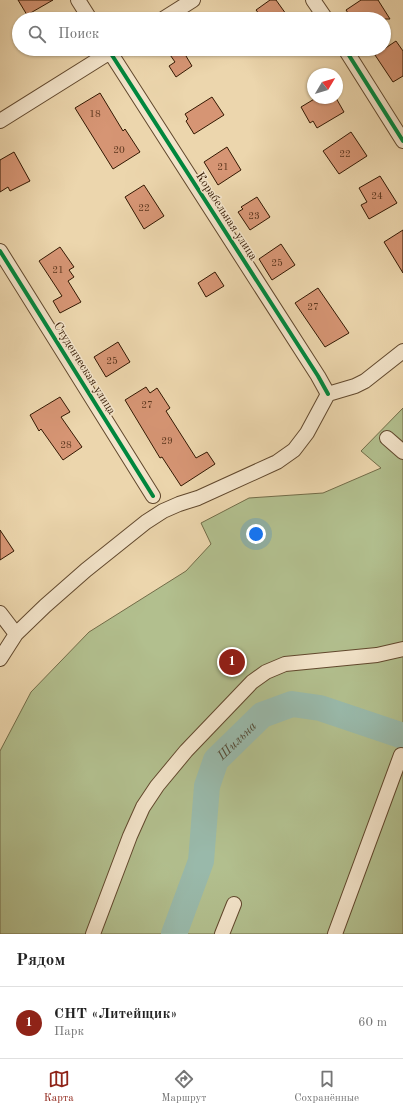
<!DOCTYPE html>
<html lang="ru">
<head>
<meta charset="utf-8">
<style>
  :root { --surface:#fff; --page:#f6f6f6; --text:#222; --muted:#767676; --line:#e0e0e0; --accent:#8f2418 }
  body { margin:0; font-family:"Old Standard TT",serif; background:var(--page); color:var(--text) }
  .compass { position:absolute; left:307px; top:68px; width:36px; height:36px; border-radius:50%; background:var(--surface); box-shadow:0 1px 3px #0004; rotate:52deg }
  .you { position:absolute; left:256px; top:534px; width:14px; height:14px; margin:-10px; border:3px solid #fff; border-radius:50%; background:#1a73e8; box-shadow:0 0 0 6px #1a73e833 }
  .badge { display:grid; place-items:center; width:26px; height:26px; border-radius:50%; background:var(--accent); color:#fff; font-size:13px; font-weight:700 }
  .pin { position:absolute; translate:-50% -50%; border:2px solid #fff; box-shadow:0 1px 4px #0006 }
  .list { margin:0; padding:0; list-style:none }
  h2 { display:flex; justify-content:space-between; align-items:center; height:52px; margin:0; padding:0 16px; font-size:17px }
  h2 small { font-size:13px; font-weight:400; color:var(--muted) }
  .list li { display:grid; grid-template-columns:26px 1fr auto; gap:12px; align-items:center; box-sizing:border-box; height:72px; padding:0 16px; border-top:1px solid var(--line) }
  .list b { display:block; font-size:15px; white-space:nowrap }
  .list p { margin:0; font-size:13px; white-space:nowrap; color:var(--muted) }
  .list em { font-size:13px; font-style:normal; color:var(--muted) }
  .icon { flex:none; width:22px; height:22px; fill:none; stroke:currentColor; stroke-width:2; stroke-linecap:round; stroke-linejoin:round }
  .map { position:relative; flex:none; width:403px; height:934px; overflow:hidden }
  .search { position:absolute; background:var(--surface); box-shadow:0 1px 3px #0004; left:12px; right:12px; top:12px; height:44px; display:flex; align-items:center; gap:10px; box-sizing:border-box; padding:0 14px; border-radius:22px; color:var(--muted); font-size:15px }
  .sheet { height:124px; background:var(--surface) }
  nav { display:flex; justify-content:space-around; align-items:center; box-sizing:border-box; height:56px; border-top:1px solid var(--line); background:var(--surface); font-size:11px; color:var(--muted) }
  nav a { display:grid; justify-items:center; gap:2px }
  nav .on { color:var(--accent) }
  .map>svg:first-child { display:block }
  .green { fill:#b2bf8e; stroke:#726c48 }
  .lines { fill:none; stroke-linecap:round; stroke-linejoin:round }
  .river { stroke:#99b9aa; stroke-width:26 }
  .building { fill:#d69574; stroke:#331802 }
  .minor-casing { stroke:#61482d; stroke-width:16 }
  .minor { stroke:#f3e4ca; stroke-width:14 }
  .cycleway-casing { stroke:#f3e4ca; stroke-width:6 }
  .cycleway { stroke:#00873e; stroke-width:4 }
  .labels { text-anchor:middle; stroke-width:3; stroke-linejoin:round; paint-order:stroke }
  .number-label { font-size:10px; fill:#5c371e }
  .street-label { font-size:12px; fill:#331802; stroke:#f3e4ca }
  .water-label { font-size:13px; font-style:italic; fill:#524834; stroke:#f3e4ca }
</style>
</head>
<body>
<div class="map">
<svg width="403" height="934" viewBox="0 0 403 934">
  <rect width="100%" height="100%" fill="#ecd6ad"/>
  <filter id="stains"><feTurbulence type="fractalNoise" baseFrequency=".005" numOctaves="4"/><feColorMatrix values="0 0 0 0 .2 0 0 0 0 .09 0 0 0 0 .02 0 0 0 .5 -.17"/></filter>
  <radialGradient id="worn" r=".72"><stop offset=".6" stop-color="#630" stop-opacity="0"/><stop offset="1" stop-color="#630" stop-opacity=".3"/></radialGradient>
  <!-- green -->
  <path class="green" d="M403,408v526h-403v-183l31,-59 58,-60 97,-61 25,-27 -10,-21 48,-25 74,-5 58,-25 -20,-17z"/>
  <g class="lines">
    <!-- river -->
    <path class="river" id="s1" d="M174,934l27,-73 6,-75 9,-26 46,-45 30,-11 28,4 83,28"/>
  </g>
  <!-- building -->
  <path class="building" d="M18,0h35l-26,15z
    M270,0h6l10,14 -8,5h-15l-7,-9z
    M361,0h17l12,19h-38l-6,-9z
    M396,41l7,10v25l-10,6 -18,-27z
    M166,49h30l-10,7 6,10 -16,11 -7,-11 6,-4z
    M100,93l23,38 2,-2 15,23 -27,17 -38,-61z
    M212,97l12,18 -30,19 -8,-13 2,-2 -3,-5z
    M316,98h20l8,14 -27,16 -4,-7 -3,2 -9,-16z
    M351,132l16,24 -28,18 -16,-23z
    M227,147l14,23 -23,15 -14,-23z
    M14,152l16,29 -20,10 -2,-4 -8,5v-32z
    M380,176l17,27 -28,16 -8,-14 6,-3 -8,-14z
    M144,185l20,31 -20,13 -19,-32z
    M257,197l13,20 -20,13 -12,-18 5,-3 -2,-2z
    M403,230v43l-19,-31z
    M281,244l14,21 -23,15 -13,-21z
    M60,247l14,20 -5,3 5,7 -6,4 13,21 -21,11 -7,-12 9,-5 -23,-35z
    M215,272l9,14 -18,11 -8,-14z
    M318,288l31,45 -24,14 -30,-44z
    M118,342l12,20 -24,15 -12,-20z
    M146,387l4,6 7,-5 13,20 -4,3 30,47 11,-6 8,12 -34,22 -19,-29 -2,1 -35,-58z
    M60,397l10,15 -9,5 21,30 -19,13 -22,-31 -2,2 -9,-16z
    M0,530l14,21 -14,9z"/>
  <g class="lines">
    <defs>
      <path id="minor" d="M78,0l12,19
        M313,0l13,19
        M163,19l30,-19
        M108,49l210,327 10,18
        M345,49l58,92
        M0,121l115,-72
        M0,251l153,245
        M387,438l16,14
        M0,613l16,21
        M0,659l16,-25 29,-28 41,-36 60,-48 17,-11 16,-7 19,-6 79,-36 17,-12 13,-17 21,-39 27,-8 10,-5 38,-30
        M93,934l37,-98 13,-29 14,-21 29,-35 66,-69 14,-10 19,-8 92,-9 26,-6
        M222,934l12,-30
        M335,934l66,-179"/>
    </defs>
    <!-- minor casing -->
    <use href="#minor" class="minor-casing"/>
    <!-- minor -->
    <use href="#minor" class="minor"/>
    <defs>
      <path id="cycleway" d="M108,49l210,327 10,18
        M345,49l58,92
        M0,251l153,245"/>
    </defs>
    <!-- cycleway casing -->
    <use href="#cycleway" class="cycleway-casing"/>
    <!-- cycleway -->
    <use href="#cycleway" class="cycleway"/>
  </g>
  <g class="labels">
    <!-- number labels -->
    <g class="number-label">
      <text x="95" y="117">18</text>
      <text x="119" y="153">20</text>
      <text x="345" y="157">22</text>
      <text x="223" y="170">21</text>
      <text x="377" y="199">24</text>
      <text x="144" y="211">22</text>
      <text x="254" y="219">23</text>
      <text x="277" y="266">25</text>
      <text x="58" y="273">21</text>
      <text x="313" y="310">27</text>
      <text x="112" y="364">25</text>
      <text x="147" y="408">27</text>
      <text x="167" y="444">29</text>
      <text x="66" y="448">28</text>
    </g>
    <!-- street labels -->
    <g class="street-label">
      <text transform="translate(227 216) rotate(57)" y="4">Корабельная улица</text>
      <text transform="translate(85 368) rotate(58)" y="4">Студенческая улица</text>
    </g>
    <!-- water labels -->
    <g class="water-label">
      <text dy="5" stroke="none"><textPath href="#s1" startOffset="209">Шильна</textPath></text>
    </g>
  </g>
  <rect width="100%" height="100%" filter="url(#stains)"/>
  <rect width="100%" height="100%" fill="url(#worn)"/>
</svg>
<svg class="compass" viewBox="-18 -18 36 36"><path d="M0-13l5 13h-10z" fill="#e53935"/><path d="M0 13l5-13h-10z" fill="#767676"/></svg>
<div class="you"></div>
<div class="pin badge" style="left:232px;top:662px">1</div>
<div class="search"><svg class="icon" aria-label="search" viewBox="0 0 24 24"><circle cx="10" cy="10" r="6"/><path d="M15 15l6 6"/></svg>Поиск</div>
</div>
<section class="sheet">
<h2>Рядом<small></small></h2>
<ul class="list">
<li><span class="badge">1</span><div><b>СНТ «Литейщик»</b><p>Парк</p></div><em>60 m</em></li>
</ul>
</section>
<nav>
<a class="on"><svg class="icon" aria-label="map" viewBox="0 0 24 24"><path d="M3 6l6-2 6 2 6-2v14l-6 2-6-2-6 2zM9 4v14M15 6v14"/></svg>Карта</a>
<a><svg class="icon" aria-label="directions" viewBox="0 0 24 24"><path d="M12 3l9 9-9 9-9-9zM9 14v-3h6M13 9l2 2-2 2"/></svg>Маршрут</a>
<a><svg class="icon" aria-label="saved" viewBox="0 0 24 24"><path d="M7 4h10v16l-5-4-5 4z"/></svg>Сохранённые</a>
</nav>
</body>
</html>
